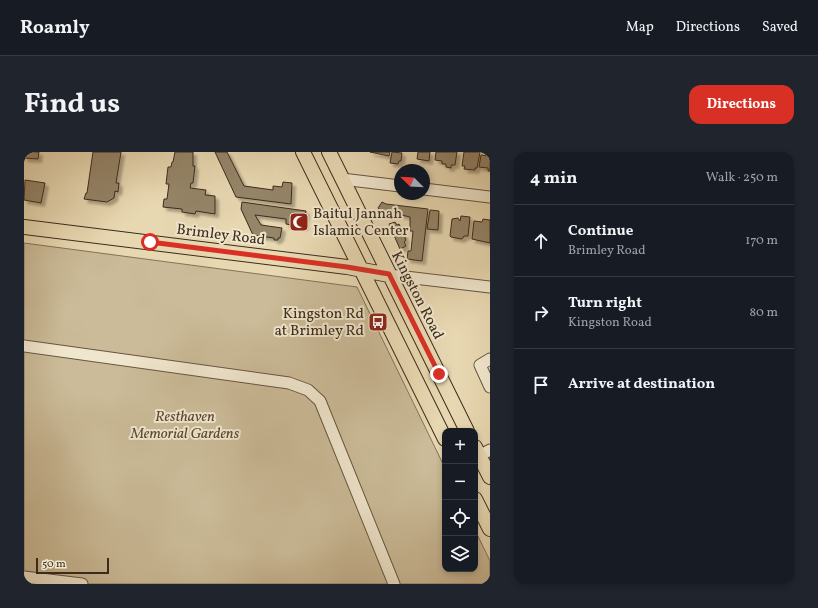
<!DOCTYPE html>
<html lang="en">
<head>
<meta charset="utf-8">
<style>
  :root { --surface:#171b24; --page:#20242c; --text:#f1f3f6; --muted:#9ea1a6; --line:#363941; --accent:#d93025 }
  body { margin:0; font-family:Vollkorn,serif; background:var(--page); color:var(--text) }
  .controls { position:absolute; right:12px; bottom:12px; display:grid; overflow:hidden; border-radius:8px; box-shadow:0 2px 6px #0003 }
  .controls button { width:36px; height:36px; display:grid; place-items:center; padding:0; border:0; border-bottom:1px solid var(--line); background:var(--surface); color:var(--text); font:20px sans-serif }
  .compass { position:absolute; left:370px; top:12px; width:36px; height:36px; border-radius:50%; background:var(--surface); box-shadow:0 2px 6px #0003; rotate:294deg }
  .scale { position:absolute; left:12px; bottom:10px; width:73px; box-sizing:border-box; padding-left:4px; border:2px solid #3b2b1a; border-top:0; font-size:11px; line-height:14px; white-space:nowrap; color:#3b2b1a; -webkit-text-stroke:3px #f0e6cd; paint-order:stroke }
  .stop { position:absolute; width:12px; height:12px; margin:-9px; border:3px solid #d93025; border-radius:50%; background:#fff }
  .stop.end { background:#d93025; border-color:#fff; box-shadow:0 1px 4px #0008 }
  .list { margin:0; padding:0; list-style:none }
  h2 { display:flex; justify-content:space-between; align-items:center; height:52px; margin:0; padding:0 16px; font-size:17px }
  h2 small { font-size:13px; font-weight:400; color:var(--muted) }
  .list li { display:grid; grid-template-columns:26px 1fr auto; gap:12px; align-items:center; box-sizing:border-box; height:72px; padding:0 16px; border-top:1px solid var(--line) }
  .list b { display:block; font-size:15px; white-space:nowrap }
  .list p { margin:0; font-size:13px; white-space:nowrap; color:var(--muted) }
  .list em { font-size:13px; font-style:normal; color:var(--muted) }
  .icon { flex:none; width:22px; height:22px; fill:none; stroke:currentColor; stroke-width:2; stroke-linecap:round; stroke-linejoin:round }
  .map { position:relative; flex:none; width:466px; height:432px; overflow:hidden; border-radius:12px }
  header { display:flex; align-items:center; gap:24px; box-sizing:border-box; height:56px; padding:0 20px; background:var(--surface); border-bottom:1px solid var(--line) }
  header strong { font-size:19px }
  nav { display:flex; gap:22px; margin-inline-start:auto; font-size:14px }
  .intro { display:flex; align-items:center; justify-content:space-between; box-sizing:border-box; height:96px; padding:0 24px }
  h1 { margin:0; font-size:28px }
  .button { padding:10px 18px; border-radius:12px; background:var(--accent); color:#fff; font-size:14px; font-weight:700 }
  main { display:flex; gap:24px; padding:0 24px }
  aside { flex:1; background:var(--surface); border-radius:12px; box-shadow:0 2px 6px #0003 }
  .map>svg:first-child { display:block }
  .green { fill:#cbbb98; stroke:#837359 }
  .building { fill:#958569; stroke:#3b2b1a; filter:url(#shadow) }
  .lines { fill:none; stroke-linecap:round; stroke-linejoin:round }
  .minor-casing { stroke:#665640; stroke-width:13 }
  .major-casing { stroke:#3b2b1a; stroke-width:16 }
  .minor { stroke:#f0e6cd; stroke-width:11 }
  .major { stroke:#e8d8b2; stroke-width:14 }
  .route { stroke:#d93025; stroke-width:5 }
  .labels { text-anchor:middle; stroke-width:4; stroke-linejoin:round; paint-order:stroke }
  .poi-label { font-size:15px; fill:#3b2b1a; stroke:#f0e6cd; text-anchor:start }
  .street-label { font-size:15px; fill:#3b2b1a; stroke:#f0e6cd }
  .park-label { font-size:15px; font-style:italic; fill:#584833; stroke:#f0e6cd }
</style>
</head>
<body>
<header>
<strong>Roamly</strong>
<nav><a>Map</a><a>Directions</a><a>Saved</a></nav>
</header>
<div class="intro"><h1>Find us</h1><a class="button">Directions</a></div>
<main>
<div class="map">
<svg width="466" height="432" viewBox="0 0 466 432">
  <defs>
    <filter id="shadow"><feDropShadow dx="3.5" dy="3.5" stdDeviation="1" flood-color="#0004"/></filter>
  </defs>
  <rect width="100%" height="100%" fill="#e8d8b2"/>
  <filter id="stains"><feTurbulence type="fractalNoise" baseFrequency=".005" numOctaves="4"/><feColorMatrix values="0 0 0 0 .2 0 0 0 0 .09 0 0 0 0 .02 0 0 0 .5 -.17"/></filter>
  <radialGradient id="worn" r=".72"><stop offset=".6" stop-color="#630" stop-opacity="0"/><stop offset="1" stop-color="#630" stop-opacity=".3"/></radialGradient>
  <!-- green -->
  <path class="green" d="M0,91l333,44 88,181v101h30v-39l15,31v23h-466z"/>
  <!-- building -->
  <path class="building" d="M0,0h15l-1,7 -14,-1z
    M69,0h28l-5,31h3l-1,9 -3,-1 -1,7 -7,4 -23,-3 2,-6h1z
    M151,0h18v14h2l-2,17h-2l-1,5 16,2 -1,5 10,1v18l-19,-3 -1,3 -13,-2v-3l-19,-2 1,-8h3l2,-15h-3l2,-17h3l1,-5h1z
    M191,0h12l17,34 29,4v-4l9,1 1,-5 9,1 -1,21 -55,-7z
    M346,0h20l-1,4z
    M368,0l10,1 -1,8h-2l-1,3 -8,-1z
    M394,0h12l-1,9 -12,-2z
    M412,0h21l-2,13h-4v3l-5,-1v-3h-4v-3l-7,-1z
    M440,0h16l-3,16h-2v2l-11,-1 1,-3h-3z
    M466,0v19h-2v-3l-9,-1 2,-12 8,1z
    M1,28l20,3 -4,20 -17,-3z
    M218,50l64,9 -2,16 -18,-3v-5l-31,-4 6,10 21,3 -2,10h-2v2h-4v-2l-21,-3 -12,-26z
    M358,50l4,2 42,5 -6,52 -15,-2 1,-8h3l2,-20h-3v-14l-25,-6 -1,2 -6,-5z
    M406,58l9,1 -1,19 -11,-1z
    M437,64l9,1 -2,19h-4l-2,3 -11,-2 -1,-1 2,-17 6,-1 2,3z
    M459,67l7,1v23l-18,-4 2,-18 8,1z
    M371,70l2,3 2,-1 7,16 -2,2 2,4 -6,3 -11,-25z"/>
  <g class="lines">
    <defs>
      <path id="minor" d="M318,27l58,7
        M400,37l66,8
        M365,123l101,12
        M0,194l265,37 19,7 12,11 74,183
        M466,207l-10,6 10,22
        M455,304l11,-6
        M0,425l58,7"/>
      <path id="major" d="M279,0l142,287
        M305,0c46,93 92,186 138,279
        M0,75l323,40 42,8
        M451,295l15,30
        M451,347l15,30"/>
    </defs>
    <!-- minor casing -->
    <use href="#minor" class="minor-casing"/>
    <!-- major casing -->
    <use href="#major" class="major-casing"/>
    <!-- minor -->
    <use href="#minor" class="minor"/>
    <!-- major -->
    <use href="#major" class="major"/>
  </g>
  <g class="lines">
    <!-- route -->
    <path class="route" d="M126,90l197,25 42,7 50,100"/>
  </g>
  <!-- icons -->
  <defs>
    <symbol id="mosque-square" viewBox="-11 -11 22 22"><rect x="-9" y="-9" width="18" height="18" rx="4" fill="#8f2418" stroke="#f0e6cd"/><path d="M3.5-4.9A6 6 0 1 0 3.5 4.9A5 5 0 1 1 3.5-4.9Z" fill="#fff"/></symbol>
    <symbol id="bus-square" viewBox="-11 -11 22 22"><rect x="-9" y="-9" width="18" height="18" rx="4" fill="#8f2418" stroke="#f0e6cd"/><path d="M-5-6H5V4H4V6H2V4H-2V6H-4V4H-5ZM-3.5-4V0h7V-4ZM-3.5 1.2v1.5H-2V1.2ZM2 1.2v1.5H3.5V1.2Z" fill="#fff"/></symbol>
  </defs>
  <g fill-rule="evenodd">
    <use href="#mosque-square" x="264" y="59" width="22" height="22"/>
    <use href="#bus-square" x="343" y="159" width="22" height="22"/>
  </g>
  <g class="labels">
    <!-- poi labels -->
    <g class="poi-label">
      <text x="289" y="66">Baitul Jannah<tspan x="289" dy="17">Islamic Center</tspan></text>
      <text x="340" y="166" text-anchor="end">Kingston Rd<tspan x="340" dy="17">at Brimley Rd</tspan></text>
    </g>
    <!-- street labels -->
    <g class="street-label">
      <text transform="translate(197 82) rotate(7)" y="5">Brimley Road</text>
      <text transform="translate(394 143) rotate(63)" y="5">Kingston Road</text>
    </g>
    <!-- park labels -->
    <g class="park-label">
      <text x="161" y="269">Resthaven<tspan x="161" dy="17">Memorial Gardens</tspan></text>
    </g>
  </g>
  <rect width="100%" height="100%" filter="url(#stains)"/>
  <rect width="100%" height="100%" fill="url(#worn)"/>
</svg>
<div class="controls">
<button>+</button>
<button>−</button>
<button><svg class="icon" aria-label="locate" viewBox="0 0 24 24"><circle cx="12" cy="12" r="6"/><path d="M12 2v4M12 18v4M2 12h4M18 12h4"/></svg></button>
<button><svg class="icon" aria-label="layers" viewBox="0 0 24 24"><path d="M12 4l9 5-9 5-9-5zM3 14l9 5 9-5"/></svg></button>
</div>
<svg class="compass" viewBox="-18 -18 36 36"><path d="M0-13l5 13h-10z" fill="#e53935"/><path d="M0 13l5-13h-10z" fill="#9ea1a6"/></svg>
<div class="scale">50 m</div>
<div class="stop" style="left:126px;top:90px"></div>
<div class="stop end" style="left:415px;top:222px"></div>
</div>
<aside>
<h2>4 min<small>Walk · 250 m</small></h2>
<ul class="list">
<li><svg class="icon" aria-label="ahead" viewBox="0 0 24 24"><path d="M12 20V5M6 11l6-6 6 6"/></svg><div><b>Continue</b><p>Brimley Road</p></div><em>170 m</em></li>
<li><svg class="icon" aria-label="right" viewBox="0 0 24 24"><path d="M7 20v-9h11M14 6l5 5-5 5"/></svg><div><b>Turn right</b><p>Kingston Road</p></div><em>80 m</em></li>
<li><svg class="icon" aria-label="arrive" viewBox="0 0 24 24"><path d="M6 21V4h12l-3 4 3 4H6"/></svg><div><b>Arrive at destination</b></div></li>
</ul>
</aside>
</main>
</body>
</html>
